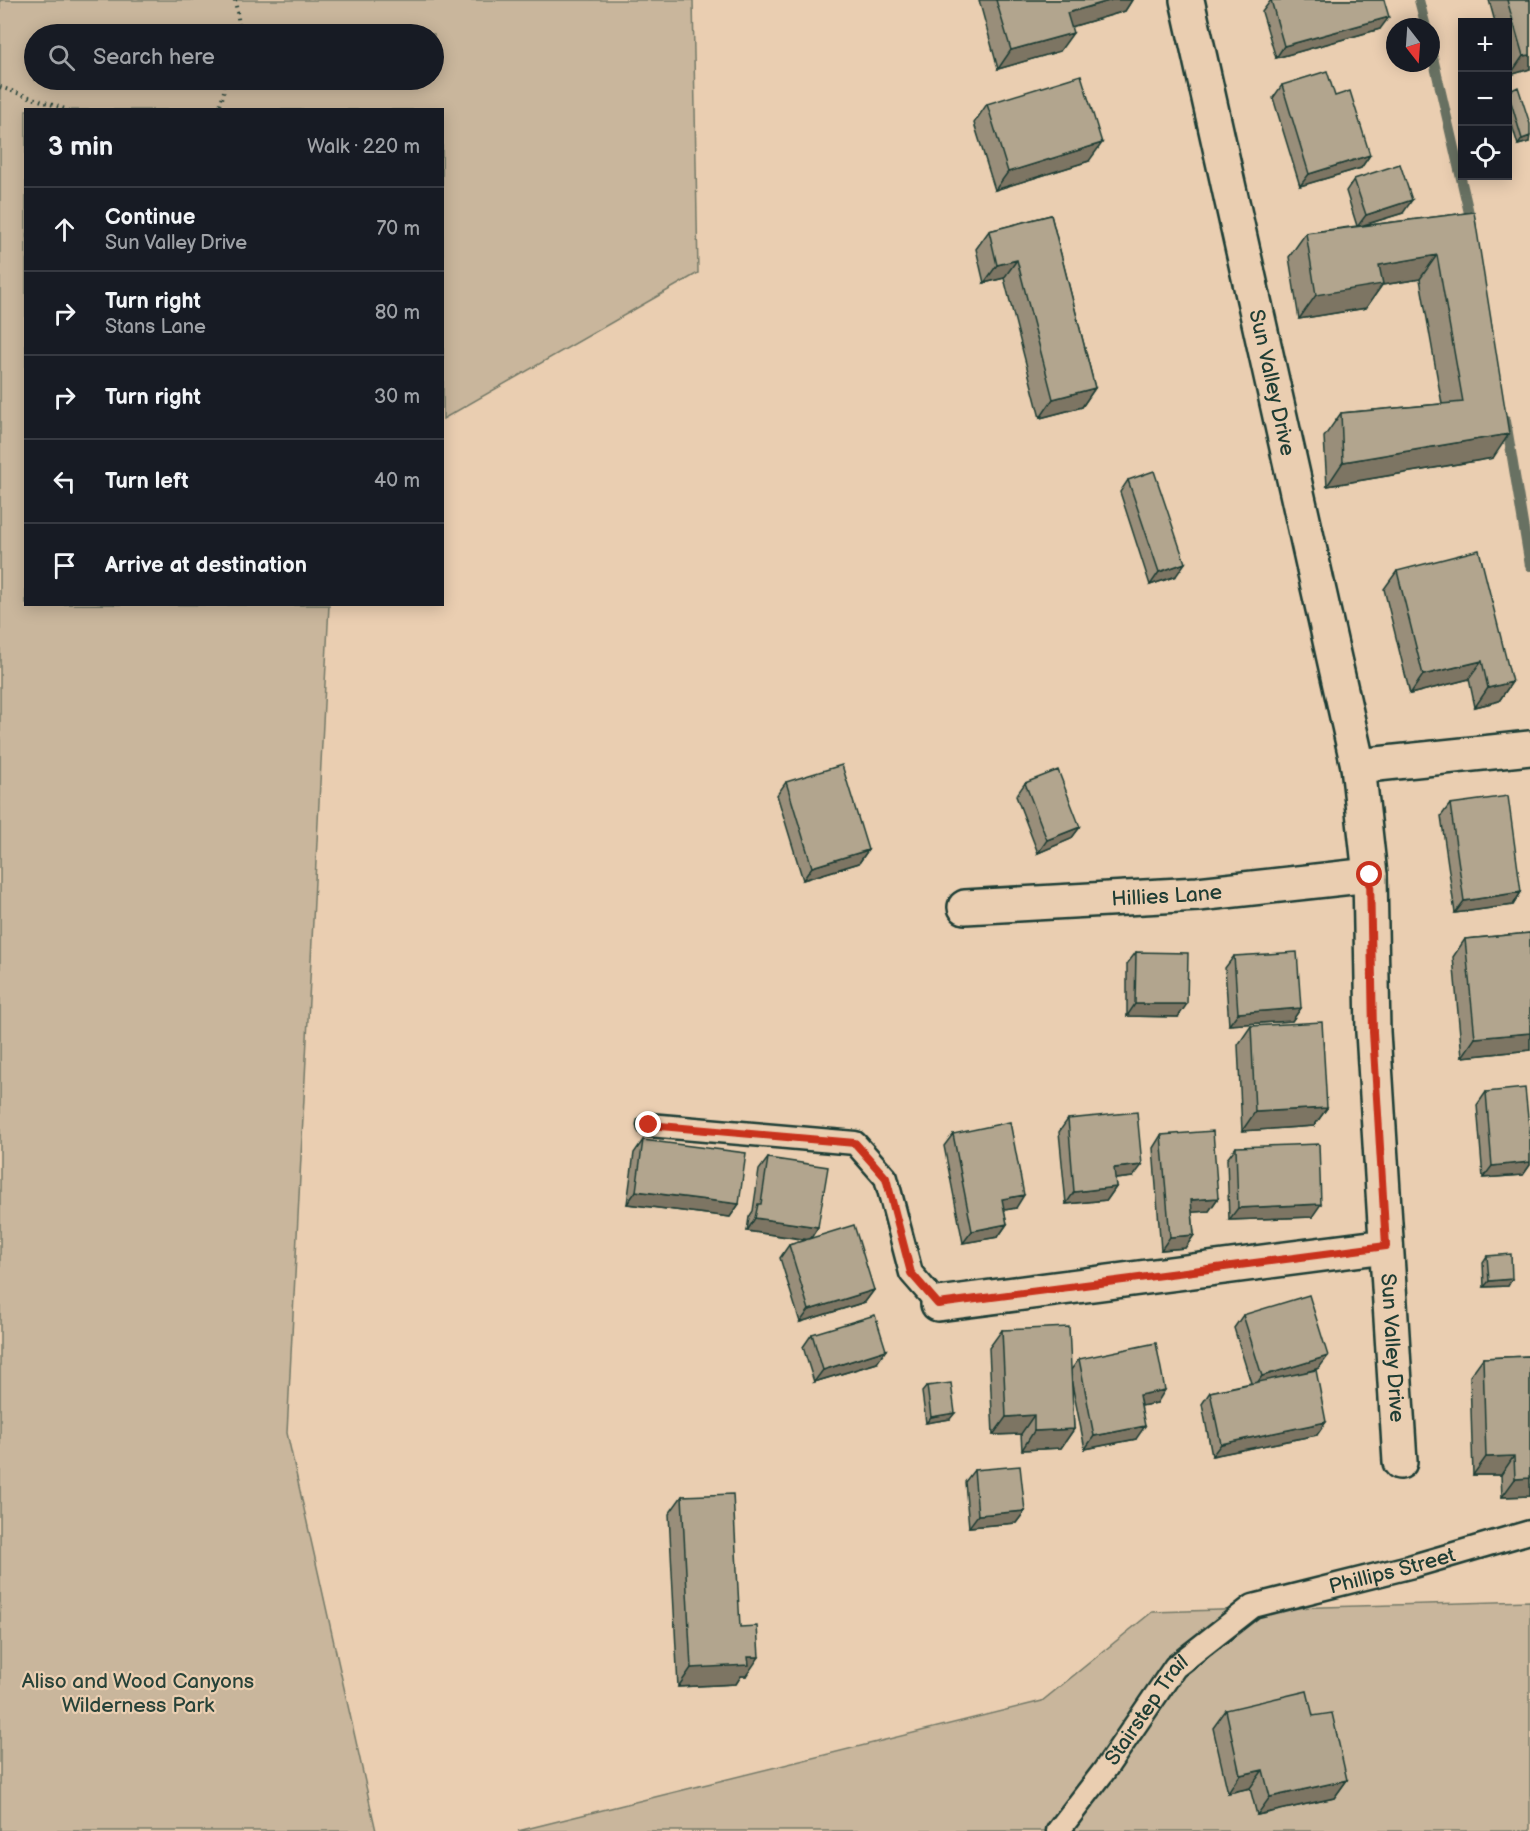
<!DOCTYPE html>
<html lang="en">
<head>
<meta charset="utf-8">
<style>
  :root { --surface:#171b24; --page:#242831; --text:#f1f3f6; --muted:#9ea1a6; --line:#363941 }
  body { margin:0; font-family:"Balsamiq Sans",sans-serif; background:var(--page); color:var(--text) }
  .controls { position:absolute; right:18px; top:18px; display:grid; overflow:hidden; border-radius:0px; box-shadow:0 3px 15px #0003 }
  .controls button { width:54px; height:54px; display:grid; place-items:center; padding:0; border:0; border-bottom:2px solid var(--line); background:var(--surface); color:var(--text); font:30px sans-serif }
  .compass { position:absolute; left:1386px; top:18px; width:54px; height:54px; border-radius:50%; background:var(--surface); box-shadow:0 3px 15px #0003; rotate:163deg }
  .stop { position:absolute; width:18px; height:18px; margin:-14px; border:4px solid #c8321e; border-radius:50%; background:#fff }
  .stop.end { background:#c8321e; border-color:#fff; box-shadow:0 2px 6px #0008 }
  .list { margin:0; padding:0; list-style:none }
  h2 { display:flex; justify-content:space-between; align-items:center; height:78px; margin:0; padding:0 24px; font-size:26px }
  h2 small { font-size:20px; font-weight:400; color:var(--muted) }
  .list li { display:grid; grid-template-columns:39px 1fr auto; gap:18px; align-items:center; box-sizing:border-box; height:84px; padding:0 24px; border-top:2px solid var(--line) }
  .list b { display:block; font-size:22px; white-space:nowrap }
  .list p { margin:0; font-size:20px; white-space:nowrap; color:var(--muted) }
  .list em { font-size:20px; font-style:normal; color:var(--muted) }
  .icon { flex:none; width:33px; height:33px; fill:none; stroke:currentColor; stroke-width:2; stroke-linecap:round; stroke-linejoin:round }
  .map { position:relative; flex:none; width:1530px; height:1831px; overflow:hidden }
  .search { position:absolute; background:var(--surface); box-shadow:0 3px 15px #0003; left:24px; top:24px; width:420px; height:66px; display:flex; align-items:center; gap:15px; box-sizing:border-box; padding:0 21px; border-radius:33px; color:var(--muted); font-size:22px }
  .panel { position:absolute; background:var(--surface); box-shadow:0 3px 15px #0003; left:24px; top:108px; width:420px; height:498px; border-radius:0px }
  .map>svg:first-child { display:block }
  .green { fill:#c9b69c; stroke:#747a68; stroke-width:1.5; fill-rule:evenodd }
  .lines { fill:none; stroke-linecap:round; stroke-linejoin:round }
  .stream { stroke:#687162; stroke-width:10 }
  .lane-casing { stroke:#1f3d34; stroke-width:27 }
  .street-casing { stroke:#1f3d34; stroke-width:38 }
  .path { stroke:#1f3d34; stroke-width:4; stroke-dasharray:1.5 4.5; stroke-linecap:butt }
  .lane { stroke:#eaceb1; stroke-width:22 }
  .street { stroke:#eaceb1; stroke-width:33 }
  .wall { fill:#998e7a; stroke:#1f3d34; stroke-width:1.5 }
  .shaded-wall { fill:#7d7463; stroke:#1f3d34; stroke-width:1.5 }
  .building { fill:#b2a58e; stroke:#1f3d34; stroke-width:1.5 }
  .route { stroke:#c8321e; stroke-width:8 }
  .labels { text-anchor:middle; stroke-width:4.5; stroke-linejoin:round; paint-order:stroke }
  .street-label { font-size:21px; fill:#1f3d34; stroke:#eaceb1 }
  .park-label { font-size:21px; fill:#284339; stroke:#eaceb1 }
</style>
</head>
<body>
<div class="map">
<svg width="1530" height="1831" viewBox="0 0 1530 1831">
  <rect width="100%" height="100%" fill="#eaceb1"/>
  <filter id="ink" filterUnits="userSpaceOnUse"><feTurbulence type="fractalNoise" baseFrequency=".0167" numOctaves="2"/><feDisplacementMap in="SourceGraphic" scale="12" xChannelSelector="R" yChannelSelector="G"/><feConvolveMatrix kernelMatrix="1 2 1 2 8 2 1 2 1" color-interpolation-filters="sRGB"/></filter>
  <g filter="url(#ink)">
    <!-- green -->
    <path class="green" d="M0,0h693l5,273 -255,146 -1,-309h-416v494l303,1 -42,828 89,398h-376zM434,34v46h-400v-46z
      M1530,1601v230h-1012l524,-130 110,-89z"/>
    <g class="lines">
      <!-- stream -->
      <path class="stream" d="M1419,0l7,27
        M1431,49l41,177
        M1506,421l24,145"/>
      <defs>
        <g id="lane">
          <path d="M649,1125l206,18 31,35 25,95 27,31"/>
          <path id="s1" d="M1058,1831l46,-60 71,-104 78,-61 160,-40 117,-34"/>
        </g>
        <g id="street">
          <path id="s2" d="M1187,0l171,766 12,109 3,157 27,430"/>
          <path d="M1358,766l172,-18"/>
          <path id="s3" d="M965,907l233,-13 172,-19"/>
          <path d="M938,1304l448,-58"/>
        </g>
      </defs>
      <!-- lane casing -->
      <use href="#lane" class="lane-casing"/>
      <!-- street casing -->
      <use href="#street" class="street-casing"/>
      <!-- path -->
      <path class="path" d="M235,0l5,30 -1,4
        M0,87l68,23
        M219,110l8,-30"/>
      <!-- lane -->
      <use href="#lane" class="lane"/>
      <!-- street -->
      <use href="#street" class="street"/>
    </g>
    <!-- wall -->
    <path class="wall" d="M979,0h153l-7,11 -54,16 -11,24 -62,18z
      M1271,0h113l-4,29 -104,29 -14,-46z
      M1489,0h41v69l-20,6 -2,-10v-43h-13z
      M1282,85l53,11 35,59 -9,13 -61,18 -27,-88z
      M1508,91l21,51 -11,3 -10,-33z
      M987,104l102,57 -94,29 -21,-67z
      M1354,179l49,34 -42,13 113,-14 19,246 -166,28 -3,-49 17,-24 101,-9 -22,-125 -38,6 -16,23 -67,11 -10,-62 17,-24 51,-7 -11,-35z
      M1051,215l44,173 -13,19 -42,11 -36,-140 -20,5 -8,-34 13,-18z
      M1128,480l48,96 -26,9 -30,-93z
      M1397,571l115,111 -13,19 -24,6 -6,-28 -59,15 -26,-105z
      M786,782l82,68 -9,13 -56,17 -26,-85z
      M1025,783l55,44 -9,12 -33,14 -22,-57z
      M1450,804l71,88 -8,13 -58,8 -14,-97z
      M1530,933v117l-68,7 -9,-100 12,-18z
      M1136,952l42,65 -51,-1v-52z
      M1234,956l67,52 -9,13 -63,4 -4,-57z
      M1251,1026l76,82 -13,18 -72,5 -4,-86z
      M1486,1092l44,46v27l-7,10 -40,3 -6,-73z
      M1068,1119l65,58 -18,2 1,8 -9,13 -41,4 -7,-72z
      M953,1134l63,74 -12,2 3,14 -9,13 -35,6 -19,-97z
      M1161,1135l57,63 -9,13 -17,1 2,23 -9,13 -24,2 -8,-102z
      M643,1140l96,64 -9,13 -103,-13 7,-51z
      M1236,1147l76,70 -83,3 -2,-61z
      M768,1158l42,81 64,51 -9,12 -65,20 -20,-64 9,-13 18,-5 -60,-9 2,-14 4,-6 6,-41z
      M1487,1256l25,23 -4,7 -24,1 -1,-25z
      M1243,1315l76,53 -12,4 10,63 -105,21 -10,-52 8,-12 41,-9 -17,-55z
      M1002,1330l69,40 8,-11 78,44 -16,3 -5,33 -51,10 -14,-70 3,50 -13,19 -39,2 -1,-16 -28,1 -4,-87z
      M812,1334l65,29 -63,19 -11,-35z
      M1530,1356v140l-28,1 -1,-22h-28l-3,-99 13,-18z
      M927,1386l23,33 -24,4 -4,-31z
      M974,1470l51,41 -9,12 -47,4 -4,-45z
      M682,1496l58,131 6,49h-5l-5,8 -58,3 -9,-173z
      M1226,1710l87,6 34,64 -13,18 -77,17 -7,-27 -22,5 -15,-65z"/>
    <!-- shaded-wall -->
    <path class="shaded-wall" d="M1112,0h20l-7,11 -71,21 13,-19z
      M1389,17l-9,12 -104,29 8,-12z
      M1073,33l-13,18 -62,18 13,-19z
      M1530,55v14l-20,6 13,-19z
      M1530,136l-1,6 -11,3 4,-6z
      M1102,143l-13,18 -94,29 13,-18z
      M1370,155l-9,13 -61,18 9,-12z
      M1412,200l-9,13 -46,14 9,-12z
      M1437,255l-17,24 -38,6 -16,23 -67,11 17,-24 63,-30z
      M1017,260l-13,18 -20,5 13,-18z
      M1095,388l-13,19 -42,11 13,-19z
      M1509,434l-16,24 -166,28 16,-24z
      M1185,563l-9,13 -26,9 9,-13z
      M1482,661l-13,18 -59,15 13,-19z
      M1512,682l-13,19 -24,6 13,-19z
      M1080,827l-9,12 -33,14 9,-13z
      M868,850l-9,13 -56,17 9,-13z
      M1521,892l-8,13 -58,8 9,-12z
      M1135,1004h52l-9,13 -51,-1z
      M1301,1008l-9,13 -63,4 9,-12z
      M1530,1033v17l-68,7 13,-19z
      M1327,1108l-13,18 -72,5 13,-19z
      M1530,1162v3l-7,10 -40,3 9,-12z
      M1142,1165l-9,12 -28,3 9,-12z
      M1116,1187l-9,13 -41,4 8,-12z
      M636,1191l103,13 -9,13 -103,-13z
      M1024,1195l-8,13 -23,4 9,-13z
      M1218,1198l-9,13 -27,2 9,-13z
      M1321,1204l-9,13 -83,3 9,-12z
      M755,1218l63,9 -8,13 -63,-9z
      M1007,1224l-9,13 -35,6 9,-12z
      M1194,1235l-9,13 -24,2 9,-13z
      M1512,1279l-4,7 -24,1 5,-6z
      M874,1290l-9,12 -65,20 9,-12z
      M886,1350l-9,13 -63,19 9,-12z
      M1328,1356l-9,12 -66,21 9,-13z
      M1165,1390l-8,13 -27,5 9,-13z
      M955,1413l-5,6 -24,4 5,-6z
      M1034,1415l-13,19 -28,1 13,-18z
      M1326,1422l-9,13 -105,21 9,-12z
      M1145,1426l-9,13 -51,10 9,-13z
      M1074,1429l-13,19 -39,2 12,-19z
      M1514,1456l-13,19h-28l13,-18z
      M1530,1478v18l-28,1 13,-18z
      M1025,1511l-9,12 -47,4 9,-12z
      M748,1657h11l-13,19h-5l-5,8 -58,3 13,-19z
      M1263,1770l-13,18 -22,5 12,-18z
      M1347,1780l-13,18 -77,17 13,-18z"/>
    <!-- building -->
    <path class="building" d="M996,0h116l-45,13 6,20 -62,17z
      M1271,0h113l5,17 -105,29z
      M1507,0h23v55l-7,1z
      M1327,71l8,25 15,-5 20,64 -61,19 -27,-89z
      M1081,75l21,68 -94,29 -21,-68z
      M1518,87l12,37v12l-8,3 -14,-47z
      M1400,164l12,36 -46,15 -12,-36z
      M1474,212l35,222 -166,28 -2,-49 122,-11 -26,-147 -58,10 4,19 -67,11 -10,-62z
      M1051,215l44,173 -42,11 -36,-139 -20,5 -8,-34z
      M1154,471l31,92 -26,9 -31,-92z
      M1479,550l33,132 -24,6 -6,-27 -59,14 -26,-104z
      M842,765l26,85 -56,17 -26,-85z
      M1058,770l22,57 -33,13 -22,-57z
      M1508,796l13,96 -57,9 -14,-97z
      M1530,933v100l-55,5 -10,-99z
      M1136,952l52,1 -1,51h-52z
      M1297,952l4,56 -63,5 -4,-57z
      M1322,1022l5,86 -72,4 -4,-86z
      M1525,1088l5,50v24l-38,4 -6,-74z
      M1137,1112l5,53 -28,3 2,19 -42,5 -6,-73z
      M1010,1122l14,73 -22,4 5,25 -35,7 -19,-97z
      M1213,1131l5,67 -27,2 3,35 -24,2 -9,-102z
      M643,1140l103,13 -7,51 -103,-13z
      M1319,1144l2,60 -83,4 -2,-61z
      M768,1158l60,9 -10,60 -63,-9 3,-14h3z
      M854,1225l20,65 -65,20 -20,-65z
      M1511,1254l1,25 -23,2 -2,-25z
      M1309,1295l19,61 -66,20 -19,-61z
      M875,1315l11,35 -63,20 -11,-36z
      M1069,1327l5,102 -40,2v-16l-28,2 -4,-87z
      M1156,1343l9,47 -26,5 6,31 -51,10 -15,-77z
      M1530,1356v122l-15,1 -1,-23 -28,1 -3,-99z
      M1316,1370l10,52 -105,22 -11,-52z
      M951,1383l4,30 -24,4 -4,-31z
      M1020,1466l5,45 -47,4 -4,-45z
      M733,1494l7,133 17,-1 2,31h-11l1,8 -58,3 -9,-172z
      M1307,1691l6,25 19,-3 15,67 -77,17 -7,-27 -23,5 -14,-65z"/>
  </g>
  <g class="lines" filter="url(#ink)">
    <!-- route -->
    <path class="route" d="M649,1125l206,18 31,35 25,95 27,31 448,-58 -13,-214 -3,-157"/>
  </g>
  <g class="labels">
    <!-- street labels -->
    <g class="street-label">
      <text dy="7" stroke="none"><textPath href="#s2" startOffset="392">Sun Valley Drive</textPath></text>
      <text dy="7" stroke="none"><textPath href="#s3" startOffset="202">Hillies Lane</textPath></text>
      <text dy="7" stroke="none"><textPath href="#s2" startOffset="1368">Sun Valley Drive</textPath></text>
      <text dy="7" stroke="none"><textPath href="#s1" startOffset="444">Phillips Street</textPath></text>
      <text dy="7" stroke="none"><textPath href="#s1" startOffset="150">Stairstep Trail</textPath></text>
    </g>
    <!-- park labels -->
    <g class="park-label">
      <text x="138" y="1688">Aliso and Wood Canyons<tspan x="138" dy="24">Wilderness Park</tspan></text>
    </g>
  </g>
</svg>
<div class="controls">
<button>+</button>
<button>−</button>
<button><svg class="icon" aria-label="locate" viewBox="0 0 24 24"><circle cx="12" cy="12" r="6"/><path d="M12 2v4M12 18v4M2 12h4M18 12h4"/></svg></button>
</div>
<svg class="compass" viewBox="-18 -18 36 36"><path d="M0-13l5 13h-10z" fill="#e53935"/><path d="M0 13l5-13h-10z" fill="#9ea1a6"/></svg>
<div class="stop" style="left:1370px;top:875px"></div>
<div class="stop end" style="left:649px;top:1125px"></div>
<div class="search"><svg class="icon" aria-label="search" viewBox="0 0 24 24"><circle cx="10" cy="10" r="6"/><path d="M15 15l6 6"/></svg>Search here</div>
<section class="panel">
<h2>3 min<small>Walk · 220 m</small></h2>
<ul class="list">
<li><svg class="icon" aria-label="ahead" viewBox="0 0 24 24"><path d="M12 20V5M6 11l6-6 6 6"/></svg><div><b>Continue</b><p>Sun Valley Drive</p></div><em>70 m</em></li>
<li><svg class="icon" aria-label="right" viewBox="0 0 24 24"><path d="M7 20v-9h11M14 6l5 5-5 5"/></svg><div><b>Turn right</b><p>Stans Lane</p></div><em>80 m</em></li>
<li><svg class="icon" aria-label="right" viewBox="0 0 24 24"><path d="M7 20v-9h11M14 6l5 5-5 5"/></svg><div><b>Turn right</b></div><em>30 m</em></li>
<li><svg class="icon" aria-label="left" viewBox="0 0 24 24"><path d="M17 20v-9H6M10 6l-5 5 5 5"/></svg><div><b>Turn left</b></div><em>40 m</em></li>
<li><svg class="icon" aria-label="arrive" viewBox="0 0 24 24"><path d="M6 21V4h12l-3 4 3 4H6"/></svg><div><b>Arrive at destination</b></div></li>
</ul>
</section>
</div>
</body>
</html>
